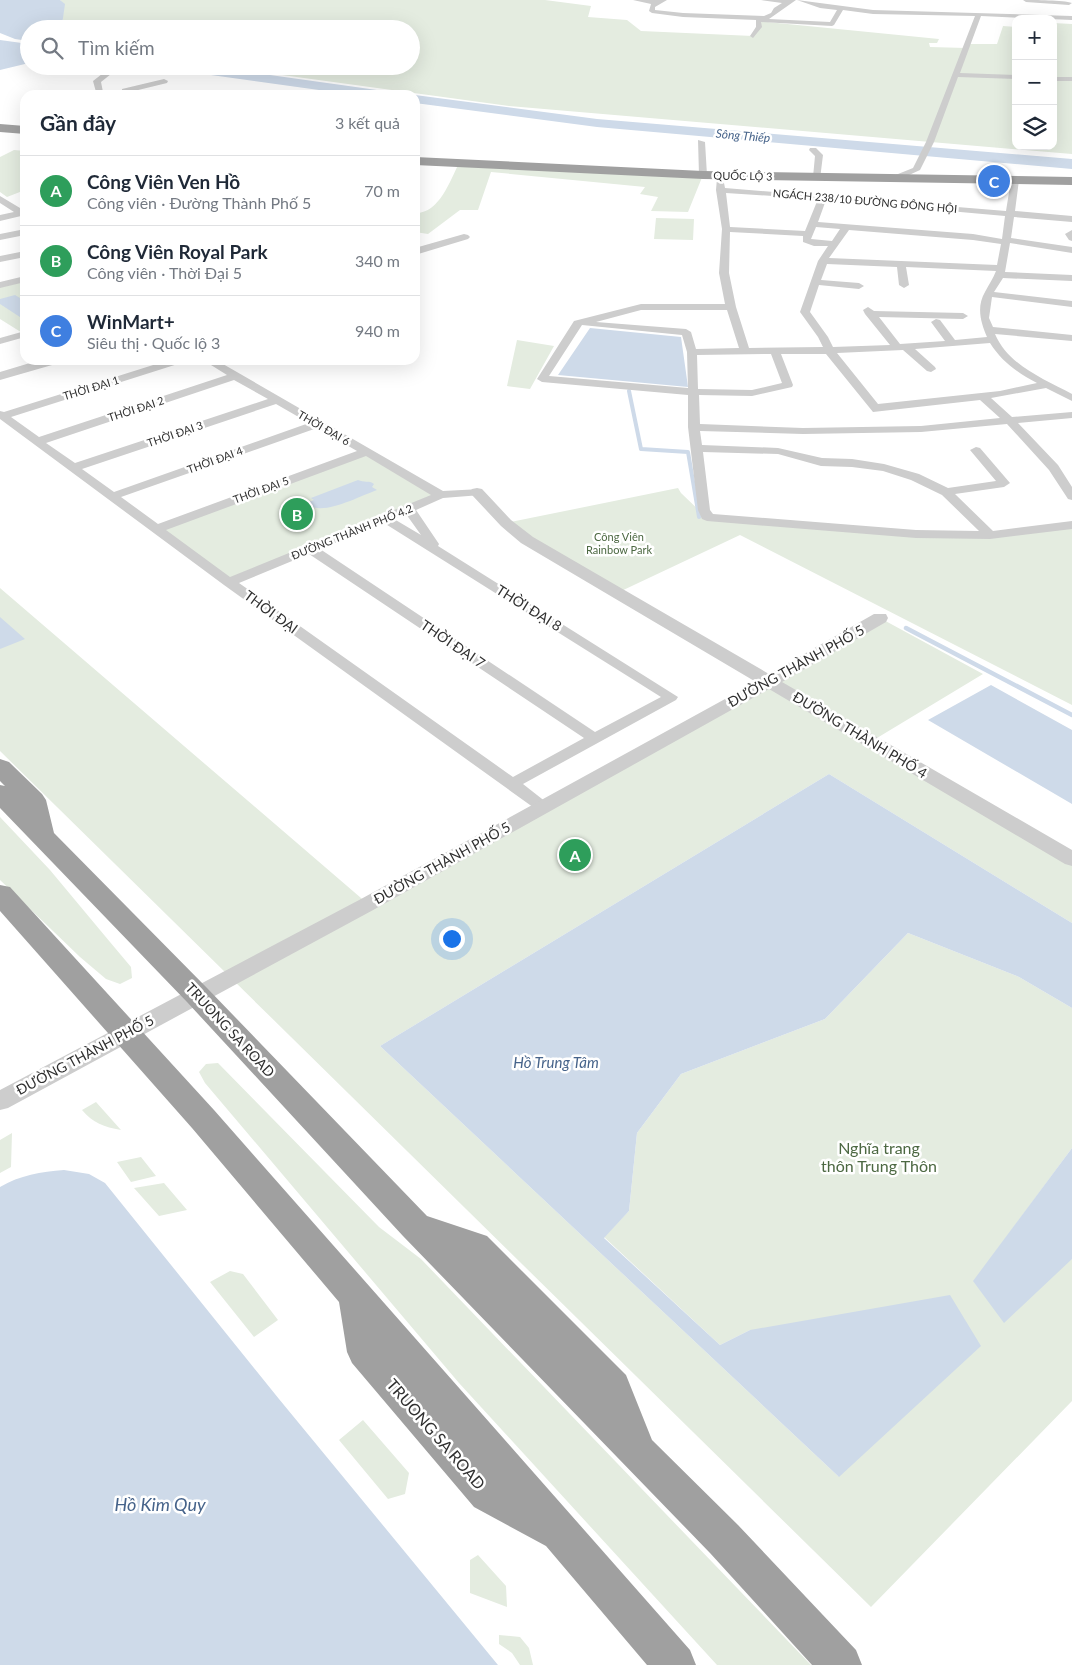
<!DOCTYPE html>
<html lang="vi">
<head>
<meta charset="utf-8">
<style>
  :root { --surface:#fff; --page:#f6f6f7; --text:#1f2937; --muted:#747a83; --line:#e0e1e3; --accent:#b45309 }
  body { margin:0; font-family:Lato,sans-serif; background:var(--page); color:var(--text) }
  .controls { position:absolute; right:15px; top:15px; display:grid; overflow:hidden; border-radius:10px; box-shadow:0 5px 20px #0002 }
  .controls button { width:45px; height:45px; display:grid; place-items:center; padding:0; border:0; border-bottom:1px solid var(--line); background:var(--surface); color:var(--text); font:25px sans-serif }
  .you { position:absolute; left:451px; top:938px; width:18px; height:18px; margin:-12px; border:4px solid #fff; border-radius:50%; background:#1a73e8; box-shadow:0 0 0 8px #1a73e833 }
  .badge { display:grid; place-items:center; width:32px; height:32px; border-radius:50%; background:var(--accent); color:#fff; font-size:16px; font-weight:700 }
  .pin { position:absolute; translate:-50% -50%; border:2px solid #fff; box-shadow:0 1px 5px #0006 }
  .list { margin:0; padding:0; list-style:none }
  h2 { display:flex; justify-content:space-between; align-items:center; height:65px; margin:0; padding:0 20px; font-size:21px }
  h2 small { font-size:16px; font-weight:400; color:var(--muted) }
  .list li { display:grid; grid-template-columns:32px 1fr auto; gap:15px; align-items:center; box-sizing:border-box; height:70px; padding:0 20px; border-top:1px solid var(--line) }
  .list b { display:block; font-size:19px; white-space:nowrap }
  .list p { margin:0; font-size:16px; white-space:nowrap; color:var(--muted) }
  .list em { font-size:16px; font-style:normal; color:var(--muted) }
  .icon { flex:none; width:28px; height:28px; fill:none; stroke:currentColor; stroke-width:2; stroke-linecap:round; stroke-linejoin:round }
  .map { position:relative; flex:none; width:1072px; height:1665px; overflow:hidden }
  .search { position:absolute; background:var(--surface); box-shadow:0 5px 20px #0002; left:20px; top:20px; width:400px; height:55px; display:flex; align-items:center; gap:12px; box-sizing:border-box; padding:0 18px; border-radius:28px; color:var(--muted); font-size:19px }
  .panel { position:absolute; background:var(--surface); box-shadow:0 5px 20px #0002; left:20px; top:90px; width:400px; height:275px; border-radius:15px }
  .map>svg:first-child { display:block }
  .green { fill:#e4ece0 }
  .water { fill:#cedae9 }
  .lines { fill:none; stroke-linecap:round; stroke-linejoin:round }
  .stream-far1 { stroke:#cedae9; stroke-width:4 }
  .stream { stroke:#cedae9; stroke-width:4.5 }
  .river { fill:#cedae9; fill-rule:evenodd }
  .minor { fill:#cdcdcd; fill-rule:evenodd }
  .tertiary { fill:#cdcdcd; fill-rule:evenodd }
  .trunk { fill:#a0a0a0; fill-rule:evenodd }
  .labels { text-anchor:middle; stroke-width:5; stroke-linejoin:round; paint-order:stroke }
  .far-street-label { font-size:11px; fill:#303030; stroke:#fff }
  .far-park-label { font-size:11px; fill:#4c6842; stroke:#fff }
  .far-water-label { font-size:12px; font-style:italic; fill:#46638a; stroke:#fff }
  .street-label { font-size:14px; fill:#303030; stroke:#fff }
  .water-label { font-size:15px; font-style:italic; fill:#46638a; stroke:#fff }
  .near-park-label { font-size:16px; fill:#4c6842; stroke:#fff }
  .near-street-label { font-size:16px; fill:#303030; stroke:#fff }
  .near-water-label { font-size:18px; font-style:italic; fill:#46638a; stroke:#fff }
</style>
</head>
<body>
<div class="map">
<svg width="1072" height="1665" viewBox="0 0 1072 1665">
  <rect width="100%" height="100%" fill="#fff"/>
  <!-- green -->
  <path class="green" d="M60,0h485l46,6 -3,11 39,3 14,11 112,5 5,-15 181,18 -2,4h-8l1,4 36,1 1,-4h30l6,-18 13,1v119h37v-123l19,1v130l-563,-48 -227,-31 21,-9h108v-37h-346l-3,-4 2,-20z
    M14,150l11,1v39l-18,7 -7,-5v-35z
    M459,163l244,12 -15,37 -37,-1 7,-14 -18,-3 5,-7 -154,-15 -13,38h-18l-32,24 -13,-2v-19c24,1 35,-32 44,-50z
    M656,218l38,1 -1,21 -39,-1z
    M25,279v55h-1l-24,-15v-34z
    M517,340l37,6 -24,43 -23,-3z
    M366,452l75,43 -212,87 -73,-53z
    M678,488l3,5 25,24 210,17 74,1 82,-12v182l-332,-170 -123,58 -111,-70z
    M0,588l368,316 512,-286 103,56 -111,67 200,118v64l-243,-149 -449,272 459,431 -89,-147 -30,15 -116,-108 25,-26 8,-78 44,-59 144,-55 83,-86 111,44 53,31v140l-98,133 98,-22v142l-201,206 -871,-856z
    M0,817l50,53 60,72 21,25 1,11 -12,6 -14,-5 -26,-22 -80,-77z
    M218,1063l161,164 42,32 390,406h-94l-258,-282 -254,-300 -6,-11 7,-8z
    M96,1102l25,28c-17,-3 -28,-7 -39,-20z
    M12,1133l-1,34 -11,6v-33z
    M141,1157l15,19 -25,6 -14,-20z
    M164,1183l23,27 -28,6 -25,-28z
    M230,1271l13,3 35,46 -24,17 -44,-55z
    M363,1420l46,53 -4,21 -17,5 -49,-59z
    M478,1555l28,31 1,21 -37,-14v-33z
    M499,1635l21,2 9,11 4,17h-13l-8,-12 -13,-9z"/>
  <!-- water -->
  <path class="water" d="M0,0h60l5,4 -3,21 3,4h-36v12l-14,-2 -15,-6c0,-11 0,-21 0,-33z
    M0,40l29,4v19l-29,7z
    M15,295l10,6v17l-2,1 -23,-15v-5z
    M590,328l91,9 7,50 -130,-12z
    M358,480c6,3 11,0 16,4l-2,3 5,3c-17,6 -54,26 -68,15v-3l5,-2 -3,-2z
    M0,617l25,22 -25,10z
    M991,685l81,45v74l-144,-84z
    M829,774l243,149v85l-53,-31 -111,-44 -83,86 -144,55 -44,59 -8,78 -25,27 116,107 30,-15 200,-35 31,51 -142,131 -459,-431z
    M1072,1148v111l-68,64 -31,-42z
    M64,1170l25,4 16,9 174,216 219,266h-498v-478c20,-12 41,-15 64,-17z"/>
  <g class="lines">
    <!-- stream-far1 -->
    <path class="stream-far1" d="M629,391l12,58 47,3 11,65"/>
    <!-- stream -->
    <path class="stream" d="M906,628l166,87"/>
    <!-- river -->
    <path class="river" d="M169,66h36l179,25 7,4h-36l-180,-25z
      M415,95l182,24 475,40v10l-475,-42 -182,-24z"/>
    <!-- minor -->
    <path class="minor" d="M633,0h34l-12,7v3l28,3 81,3 7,-3 3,-5 8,-5 -21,-3h35l-27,19 61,3 7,-12 -17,-2 -23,-8 76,10 199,6v4l-91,-4 -21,57 56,2v4l-58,-2 -24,65 -14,28 -24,11 -3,-1v-4l20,-8 13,-26 49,-126 -102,-2 -30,-4 -9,15 -2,1 -71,-4 1,5 -9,11 -3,-2 6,-9v-7l-73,-3 -31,-4 -3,-2 2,-7z
      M1023,0c12,0 40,0 49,3l-3,2 -43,-3z
      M55,66l52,4 4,4 -10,8 2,10h19v-3l42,-10 4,2 -1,2 -37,9 43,1 4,2h-122l4,-2 37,-1 -3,-11 9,-7 -45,-4 -4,-2z
      M1053,77h19v4h-19z
      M698,140l7,2 2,33 -4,2 -4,-2z
      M810,148h6l7,7 -3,24 -7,-2 2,-21 -6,-6z
      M1015,177l4,3 -4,31 57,5v6l-58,-5 -3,21 61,9v6l-62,-10 -5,29 67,3v6l-69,-3 -9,14 78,9v6l-80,-10 -3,21 4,9 79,8v6l-77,-7c13,31 49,45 77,60v7l-26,-13 -55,10 21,19 60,-5v6l-54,5 40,42 14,22v13l-4,-1 -19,-29 -42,-46 -86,8 -118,2 -103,-3 2,14 76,3 44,10 30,1 32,5 35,10 29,14 48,-7 -26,-31 6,-3 4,1 30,35 -6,4 -49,7 38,37 79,-10v8l-82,10 -74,-1 -209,-17 -5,-2 -4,-9 -10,-83v-32l-146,-13 -5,-3 37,-58 67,-17h84l-6,-31 3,-44 -6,-39 1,-12h6l2,10 281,23 5,-31zM726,193l92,6 -13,32 -75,-4zM826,200l179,16 -3,23 -29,-5 -155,-12zM816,227l24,2 -8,12 -21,-2zM849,230l124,10 28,4 -4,21 -168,-7zM730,232l73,4v6l11,4h14l-10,15 -18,51 18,25 5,10 -74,1 -13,-41 -7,-34zM827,264l70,3 2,18 5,3 5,-3 -3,-18 90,4c-3,8 -7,13 -11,21 -9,15 -4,31 2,45l-32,3 -15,-20 -4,-1 -5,3 14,19 -45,3 -21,-27 84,2 5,-3 -5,-3 -89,-2 -6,-4 -5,3 2,4 25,31 -57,2 -5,-10 -18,-25 9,-27 40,4 5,-3 -5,-3 -38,-3zM641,310h86l12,38 -43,1 -5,-17 -5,-3 -90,-7zM582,325l100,10 5,17 1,36 -139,-12zM990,343c12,19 28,30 47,40l-37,8 -122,13 -41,-51 66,-3 24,21 4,1 5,-3 -1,-2 -20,-18zM771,354l11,29 -30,7 -54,-1 -1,-34zM781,354h45l47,58 107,-12 20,18 -79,8 -118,2 -103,-4 -1,-29 53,1 40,-9 1,-2zM703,452l75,2 43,12 31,1 31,4 28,9 31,15 37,36 -63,-1 -203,-16 -3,-4z
      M0,196l25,15v7l-4,-2 -21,5v-6l14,-3 -14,-9z
      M25,229v6l-25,5v-6z
      M1072,230v11l-3,-1 -4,-6z
      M25,251v6l-25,5v-6z
      M25,276v6l-25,6v-6z
      M25,331v6l-25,7v-6z
      M169,360h16l-1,2 -173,55 28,20 188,-62 -24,-15h13l227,131 38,-2 2,3 -2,3 -38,3 -27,12 23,34 -1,2 240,151 -2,3 -153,84 28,22 -2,4h-12l-313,-225 -224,-166v-8l4,1zM234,380l34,19 -193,64 -29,-20zM276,404l33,19 -195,69 -32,-23zM317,428l40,23 -199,73 -37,-27zM366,456l65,39 -201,82 -64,-47zM406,514l15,21 -27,-16zM384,523l277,174 -66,35 -275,-183zM309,554l275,184 -71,39 -274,-194z"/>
    <!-- tertiary -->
    <path class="tertiary" d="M464,234l4,1 2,2 -2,2 -53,16v-7z
      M40,360h20l-1,3 -59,17v-8z
      M477,488l5,1 29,31 22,17 236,137 105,-60h12l2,4 -2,4 -104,60 290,168v16l-7,-2 -296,-175 -394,220 -367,199 -8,2v-20l361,-191 395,-217 -235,-139 -20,-17 -29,-31 -2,-3 2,-3z"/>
    <!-- trunk -->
    <path class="trunk" d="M0,124l25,2v8l-25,-2z
      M415,157l288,14 369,6v8l-369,-6 -288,-14z
      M0,759l9,3 33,32 4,6 8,33 153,155 220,228 60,20 139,139 26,65 86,85 118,125 6,15h-50l-102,-112 -307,-317 -216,-234 -187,-194v-23l5,1 -5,-5z
      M0,885l10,2 204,223 476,540 6,15h-49l-101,-119 -72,-39 -122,-144 -5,-11 -8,-50 -147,-174 -192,-217z"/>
  </g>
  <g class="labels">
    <!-- far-street labels -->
    <g class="far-street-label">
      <text transform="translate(743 176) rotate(1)" y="4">QUỐC LỘ 3</text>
      <text transform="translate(865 201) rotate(5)" y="4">NGÁCH 238/10 ĐƯỜNG ĐÔNG HỘI</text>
      <text transform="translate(91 388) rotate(-17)" y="4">THỜI ĐẠI 1</text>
      <text transform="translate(136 409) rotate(-18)" y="4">THỜI ĐẠI 2</text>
      <text transform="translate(324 428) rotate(30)" y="4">THỜI ĐẠI 6</text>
      <text transform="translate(175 434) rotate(-19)" y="4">THỜI ĐẠI 3</text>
      <text transform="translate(215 460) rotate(-20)" y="4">THỜI ĐẠI 4</text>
      <text transform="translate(261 490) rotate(-20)" y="4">THỜI ĐẠI 5</text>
      <text transform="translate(352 532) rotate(-22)" y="4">ĐƯỜNG THÀNH PHỐ 4.2</text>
    </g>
    <!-- far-park labels -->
    <g class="far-park-label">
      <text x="619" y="541">Công Viên<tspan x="619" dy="13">Rainbow Park</tspan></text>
    </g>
    <!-- far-water labels -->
    <g class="far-water-label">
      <text transform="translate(743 136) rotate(5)" y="4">Sông Thiếp</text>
    </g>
    <!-- street labels -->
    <g class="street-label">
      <text transform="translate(529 608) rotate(32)" y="5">THỜI ĐẠI 8</text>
      <text transform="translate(271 612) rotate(36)" y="5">THỜI ĐẠI</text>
      <text transform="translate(453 644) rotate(34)" y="5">THỜI ĐẠI 7</text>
      <text transform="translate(796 666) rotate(-29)" y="5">ĐƯỜNG THÀNH PHỐ 5</text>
      <text transform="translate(860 735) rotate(31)" y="5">ĐƯỜNG THÀNH PHỐ 4</text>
      <text transform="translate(442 863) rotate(-29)" y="5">ĐƯỜNG THÀNH PHỐ 5</text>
      <text transform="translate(230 1030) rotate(47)" y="5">TRUONG SA ROAD</text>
      <text transform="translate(85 1055) rotate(-28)" y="5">ĐƯỜNG THÀNH PHỐ 5</text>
    </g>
    <!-- water labels -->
    <g class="water-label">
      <text x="556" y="1068">Hồ Trung Tâm</text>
    </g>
    <!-- near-park labels -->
    <g class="near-park-label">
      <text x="879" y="1154">Nghĩa trang<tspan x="879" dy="18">thôn Trung Thôn</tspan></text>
    </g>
    <!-- near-street labels -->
    <g class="near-street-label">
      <text transform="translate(436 1434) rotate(49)" y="6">TRUONG SA ROAD</text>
    </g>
    <!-- near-water labels -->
    <g class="near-water-label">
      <text x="160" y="1511">Hồ Kim Quy</text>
    </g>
  </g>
</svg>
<div class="controls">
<button>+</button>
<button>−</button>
<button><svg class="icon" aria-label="layers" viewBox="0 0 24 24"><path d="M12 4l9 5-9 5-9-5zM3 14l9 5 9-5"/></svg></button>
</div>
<div class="you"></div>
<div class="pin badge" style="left:575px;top:855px;background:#2e9e5b">A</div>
<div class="pin badge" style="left:297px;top:514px;background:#2e9e5b">B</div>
<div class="pin badge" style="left:994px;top:181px;background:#3f7fe0">C</div>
<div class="search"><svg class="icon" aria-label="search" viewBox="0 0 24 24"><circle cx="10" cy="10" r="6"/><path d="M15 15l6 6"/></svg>Tìm kiếm</div>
<section class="panel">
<h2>Gần đây<small>3 kết quả</small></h2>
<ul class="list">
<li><span class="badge" style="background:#2e9e5b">A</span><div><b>Công Viên Ven Hồ</b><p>Công viên · Đường Thành Phố 5</p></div><em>70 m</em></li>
<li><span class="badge" style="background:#2e9e5b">B</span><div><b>Công Viên Royal Park</b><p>Công viên · Thời Đại 5</p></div><em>340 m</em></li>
<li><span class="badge" style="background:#3f7fe0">C</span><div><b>WinMart+</b><p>Siêu thị · Quốc lộ 3</p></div><em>940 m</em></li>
</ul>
</section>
</div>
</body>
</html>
